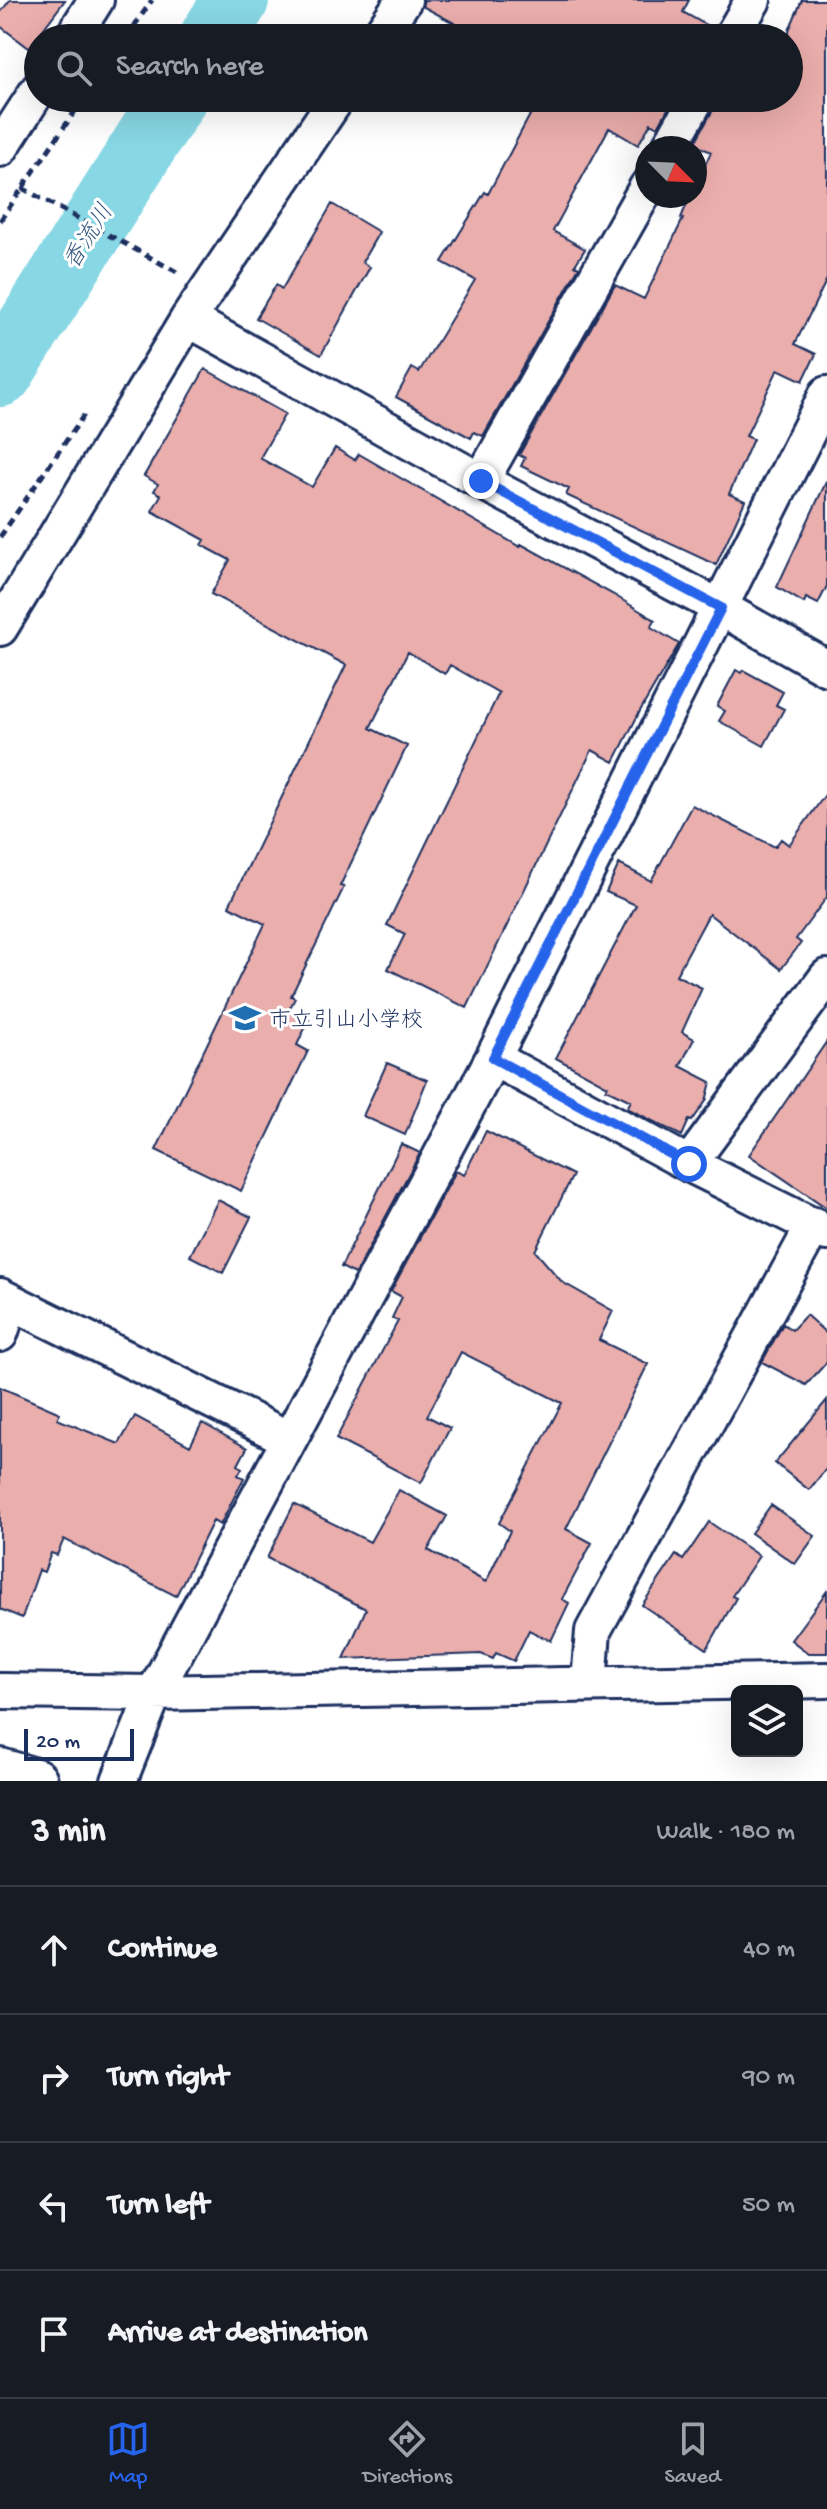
<!DOCTYPE html>
<html lang="en">
<head>
<meta charset="utf-8">
<style>
  :root { --surface:#171b24; --page:#242831; --text:#f1f3f6; --muted:#9ea1a6; --line:#363941; --accent:#2563eb }
  body { margin:0; font-family:"Gochi Hand","Klee One",sans-serif; background:var(--page); color:var(--text) }
  .controls { position:absolute; right:24px; bottom:24px; display:grid; overflow:hidden; border-radius:12px; box-shadow:0 8px 32px #0002 }
  .controls button { width:72px; height:72px; display:grid; place-items:center; padding:0; border:0; border-bottom:2px solid var(--line); background:var(--surface); color:var(--text); font:40px sans-serif }
  .compass { position:absolute; left:635px; top:136px; width:72px; height:72px; border-radius:50%; background:var(--surface); box-shadow:0 8px 32px #0002; rotate:114deg }
  .scale { position:absolute; left:24px; bottom:20px; width:110px; box-sizing:border-box; padding-left:8px; border:4px solid #1b2f5e; border-top:0; font-size:22px; line-height:28px; white-space:nowrap; color:#1b2f5e; -webkit-text-stroke:6px #fff; paint-order:stroke }
  .stop { position:absolute; width:24px; height:24px; margin:-18px; border:6px solid #2563eb; border-radius:50%; background:#fff }
  .stop.end { background:#2563eb; border-color:#fff; box-shadow:0 2px 8px #0008 }
  .list { margin:0; padding:0; list-style:none }
  h2 { display:flex; justify-content:space-between; align-items:center; height:104px; margin:0; padding:0 32px; font-size:34px }
  h2 small { font-size:26px; font-weight:400; color:var(--muted) }
  .list li { display:grid; grid-template-columns:52px 1fr auto; gap:24px; align-items:center; box-sizing:border-box; height:128px; padding:0 32px; border-top:2px solid var(--line) }
  .list b { display:block; font-size:30px; white-space:nowrap }
  .list em { font-size:26px; font-style:normal; color:var(--muted) }
  .icon { flex:none; width:44px; height:44px; fill:none; stroke:currentColor; stroke-width:2; stroke-linecap:round; stroke-linejoin:round }
  .map { position:relative; flex:none; width:827px; height:1781px; overflow:hidden }
  .search { position:absolute; background:var(--surface); box-shadow:0 8px 32px #0002; left:24px; right:24px; top:24px; height:88px; display:flex; align-items:center; gap:20px; box-sizing:border-box; padding:0 28px; border-radius:44px; color:var(--muted); font-size:30px }
  .sheet { height:616px; background:var(--surface) }
  nav { display:flex; justify-content:space-around; align-items:center; box-sizing:border-box; height:112px; border-top:2px solid var(--line); background:var(--surface); font-size:22px; color:var(--muted) }
  nav a { display:grid; justify-items:center; gap:4px }
  nav .on { color:var(--accent) }
  .map>svg:first-child { display:block }
  .lines { fill:none; stroke-linecap:round; stroke-linejoin:round }
  .river { stroke:#88d7e4; stroke-width:66 }
  .building { fill:#eaaeac; stroke:#1b2f5e; stroke-width:2 }
  .street-casing { stroke:#1b2f5e; stroke-width:40 }
  .highway-casing { stroke:#1b2f5e; stroke-width:50 }
  .path { stroke:#1b2f5e; stroke-width:5; stroke-dasharray:8 6; stroke-linecap:butt }
  .street { stroke:#fff; stroke-width:34 }
  .highway { stroke:#fff; stroke-width:44 }
  .route { stroke:#2563eb; stroke-width:10 }
  .labels { text-anchor:middle; stroke-width:6; stroke-linejoin:round; paint-order:stroke }
  .poi-label { font-size:22px; fill:#1b2f5e; stroke:#fff; text-anchor:start }
  .water-label { font-size:24px; font-style:italic; fill:#365980; stroke:#fff }
</style>
</head>
<body>
<div class="map">
<svg width="827" height="1781" viewBox="0 0 827 1781">
  <rect width="100%" height="100%" fill="#fff"/>
  <filter id="ink" filterUnits="userSpaceOnUse"><feTurbulence type="fractalNoise" baseFrequency=".0125" numOctaves="2"/><feDisplacementMap in="SourceGraphic" scale="16" xChannelSelector="R" yChannelSelector="G"/><feConvolveMatrix kernelMatrix="1 2 1 2 8 2 1 2 1" color-interpolation-filters="sRGB"/></filter>
  <g filter="url(#ink)">
    <g class="lines">
      <!-- river -->
      <path class="river" d="M212,38l24,-38
        M0,374l174,-276"/>
    </g>
    <!-- building -->
    <path class="building" d="M10,0h55l-36,48 -29,-22v-13z
      M424,0h265l-6,12 30,17 -2,9h-239l-18,-9 2,-5 -34,-18z
      M802,0h25v279l-32,65 21,10 -13,27 -25,-12 -32,67 7,3 -24,55 16,7 -29,64 -150,-70 3,-6 -48,-23 4,-8 -6,-3 96,-170 29,14 39,-80 -2,-1 9,-22h5v-10l16,-34 -17,-8 20,-36 3,-10h72v-68z
      M539,98l13,8 4,-8h118l-16,29 -7,-4 -13,22 -29,-17 -56,103 32,18 -10,16 4,2 -96,169 -9,-4 -3,6 -75,-41 16,-29 7,4 56,-92 -33,-18 43,-70 3,2z
      M332,204l47,28 -17,30 8,5 -49,88 -65,-37 20,-33 6,4z
      M205,369l80,45 -25,44 52,29 23,-39 20,12 4,-6 161,93 1,-3 93,51 41,25 -4,7 28,17 -39,67 -26,51 -22,-12 -125,258 -79,-39 17,-35 -18,-9 112,-232 -49,-28 -5,9 -37,-22 -38,76 37,18 -67,140 4,1 -53,109 4,2 -6,12 20,10 -12,25 11,6 -67,140 -85,-41 109,-226 -36,-18 117,-241 -135,-71 19,-34 -28,-15 3,-5 -53,-29 9,-16 -7,-4 4,-7 -14,-8z
      M827,480v106l-9,18 -12,-6 -2,5 -27,-16z
      M736,670l5,3 2,-3 40,22 -7,13 8,4 -20,37 -45,-25 6,-10 -8,-5z
      M827,792v105l-31,42 5,4 -20,26 -72,-55 -33,61 26,13 -20,44 12,7 -14,27 31,16 -5,19 -14,20 -3,-1 -7,16 -55,-28 4,-7 -25,-12 2,-3 -52,-28 80,-153 -30,-13 13,-28 32,17 41,-76 83,42 6,-8 8,6z
      M827,1041v167l-78,-53z
      M387,1063l40,17 -22,55 -42,-19z
      M486,1131l87,44 -38,76 27,31 51,29 -14,29 49,24 -82,165 26,14 -30,56 7,4 -18,38 -22,-11 -15,31 -18,-8 -3,6 -12,-5 -137,5 22,-50 -99,-51 27,-54 76,38 29,-52 48,26 -19,34 58,32 24,-51 -11,-8 63,-120 -101,-51 -34,64 23,12 -29,55 -85,-44 62,-118 -6,-3 10,-21 -11,-6 65,-120 8,4z
      M401,1144l19,9 -65,121 -14,-7z
      M218,1200l33,17 -28,56 -33,-17z
      M806,1315l21,19v28l-21,23 -44,-23 21,-38 9,6z
      M0,1387l60,26 -3,6 62,25 16,-28 55,30 12,-23 45,25 -9,17 4,3 -4,7 6,3 -24,47 -7,-4 -37,75 -112,-57 -7,16 -6,-2 -7,19 -5,-2 -17,48 -22,-9z
      M827,1400v68l-18,22 -34,-27z
      M771,1505l44,31 -20,28 -44,-31z
      M709,1522l50,34 -27,40 4,2 -29,51 -65,-44 34,-50 7,5z
      M827,1591v62h-19l-17,-13z"/>
    <g class="lines">
      <defs>
        <path id="street" d="M72,38l24,-38
          M378,38l26,-38
          M731,38l22,-38
          M669,148l28,-50
          M0,149l38,-59
          M188,319l293,162 240,127 106,60
          M481,481l166,-294
          M0,628l188,-309 149,-221
          M493,1058l196,106 138,69
          M689,1164l138,-187
          M0,1296l289,143
          M0,1334l11,-32
          M589,1684l4,-53 221,-406
          M0,1691l154,2 673,-13
          M119,1781l35,-88 339,-635 334,-664"/>
        <path id="highway" d="M0,1771l35,10"/>
      </defs>
      <!-- street casing -->
      <use href="#street" class="street-casing"/>
      <!-- highway casing -->
      <use href="#highway" class="highway-casing"/>
      <!-- path -->
      <path class="path" d="M126,38l26,-38
        M22,188l155,84
        M0,221l84,-123
        M0,537l86,-125"/>
      <!-- street -->
      <use href="#street" class="street"/>
      <!-- highway -->
      <use href="#highway" class="highway"/>
    </g>
  </g>
  <g class="lines" filter="url(#ink)">
    <!-- route -->
    <path class="route" d="M481,481l240,127 -228,450 196,106"/>
  </g>
  <!-- icons -->
  <defs>
    <symbol id="school-bare" viewBox="-9 -9 18 18"><path d="M0-5L7-2L0 1L-7-2ZM-4 1L0 2.5L4 1V4Q0 6-4 4Z" fill="#1f6fb2" stroke="#fff" stroke-width="2.5" paint-order="stroke"/></symbol>
  </defs>
  <g fill-rule="evenodd">
    <use href="#school-bare" x="223" y="996" width="44" height="44"/>
  </g>
  <g class="labels">
    <!-- poi labels -->
    <g class="poi-label">
      <text x="269" y="1026">市立引山小学校</text>
    </g>
    <!-- water labels -->
    <g class="water-label">
      <text transform="translate(87 236) rotate(-58)" y="8">香流川</text>
    </g>
  </g>
</svg>
<div class="controls">
<button><svg class="icon" aria-label="layers" viewBox="0 0 24 24"><path d="M12 4l9 5-9 5-9-5zM3 14l9 5 9-5"/></svg></button>
</div>
<svg class="compass" viewBox="-18 -18 36 36"><path d="M0-13l5 13h-10z" fill="#e53935"/><path d="M0 13l5-13h-10z" fill="#9ea1a6"/></svg>
<div class="scale">20 m</div>
<div class="stop" style="left:689px;top:1164px"></div>
<div class="stop end" style="left:481px;top:481px"></div>
<div class="search"><svg class="icon" aria-label="search" viewBox="0 0 24 24"><circle cx="10" cy="10" r="6"/><path d="M15 15l6 6"/></svg>Search here</div>
</div>
<section class="sheet">
<h2>3 min<small>Walk · 180 m</small></h2>
<ul class="list">
<li><svg class="icon" aria-label="ahead" viewBox="0 0 24 24"><path d="M12 20V5M6 11l6-6 6 6"/></svg><div><b>Continue</b></div><em>40 m</em></li>
<li><svg class="icon" aria-label="right" viewBox="0 0 24 24"><path d="M7 20v-9h11M14 6l5 5-5 5"/></svg><div><b>Turn right</b></div><em>90 m</em></li>
<li><svg class="icon" aria-label="left" viewBox="0 0 24 24"><path d="M17 20v-9H6M10 6l-5 5 5 5"/></svg><div><b>Turn left</b></div><em>50 m</em></li>
<li><svg class="icon" aria-label="arrive" viewBox="0 0 24 24"><path d="M6 21V4h12l-3 4 3 4H6"/></svg><div><b>Arrive at destination</b></div></li>
</ul>
</section>
<nav>
<a class="on"><svg class="icon" aria-label="map" viewBox="0 0 24 24"><path d="M3 6l6-2 6 2 6-2v14l-6 2-6-2-6 2zM9 4v14M15 6v14"/></svg>Map</a>
<a><svg class="icon" aria-label="directions" viewBox="0 0 24 24"><path d="M12 3l9 9-9 9-9-9zM9 14v-3h6M13 9l2 2-2 2"/></svg>Directions</a>
<a><svg class="icon" aria-label="saved" viewBox="0 0 24 24"><path d="M7 4h10v16l-5-4-5 4z"/></svg>Saved</a>
</nav>
</body>
</html>
